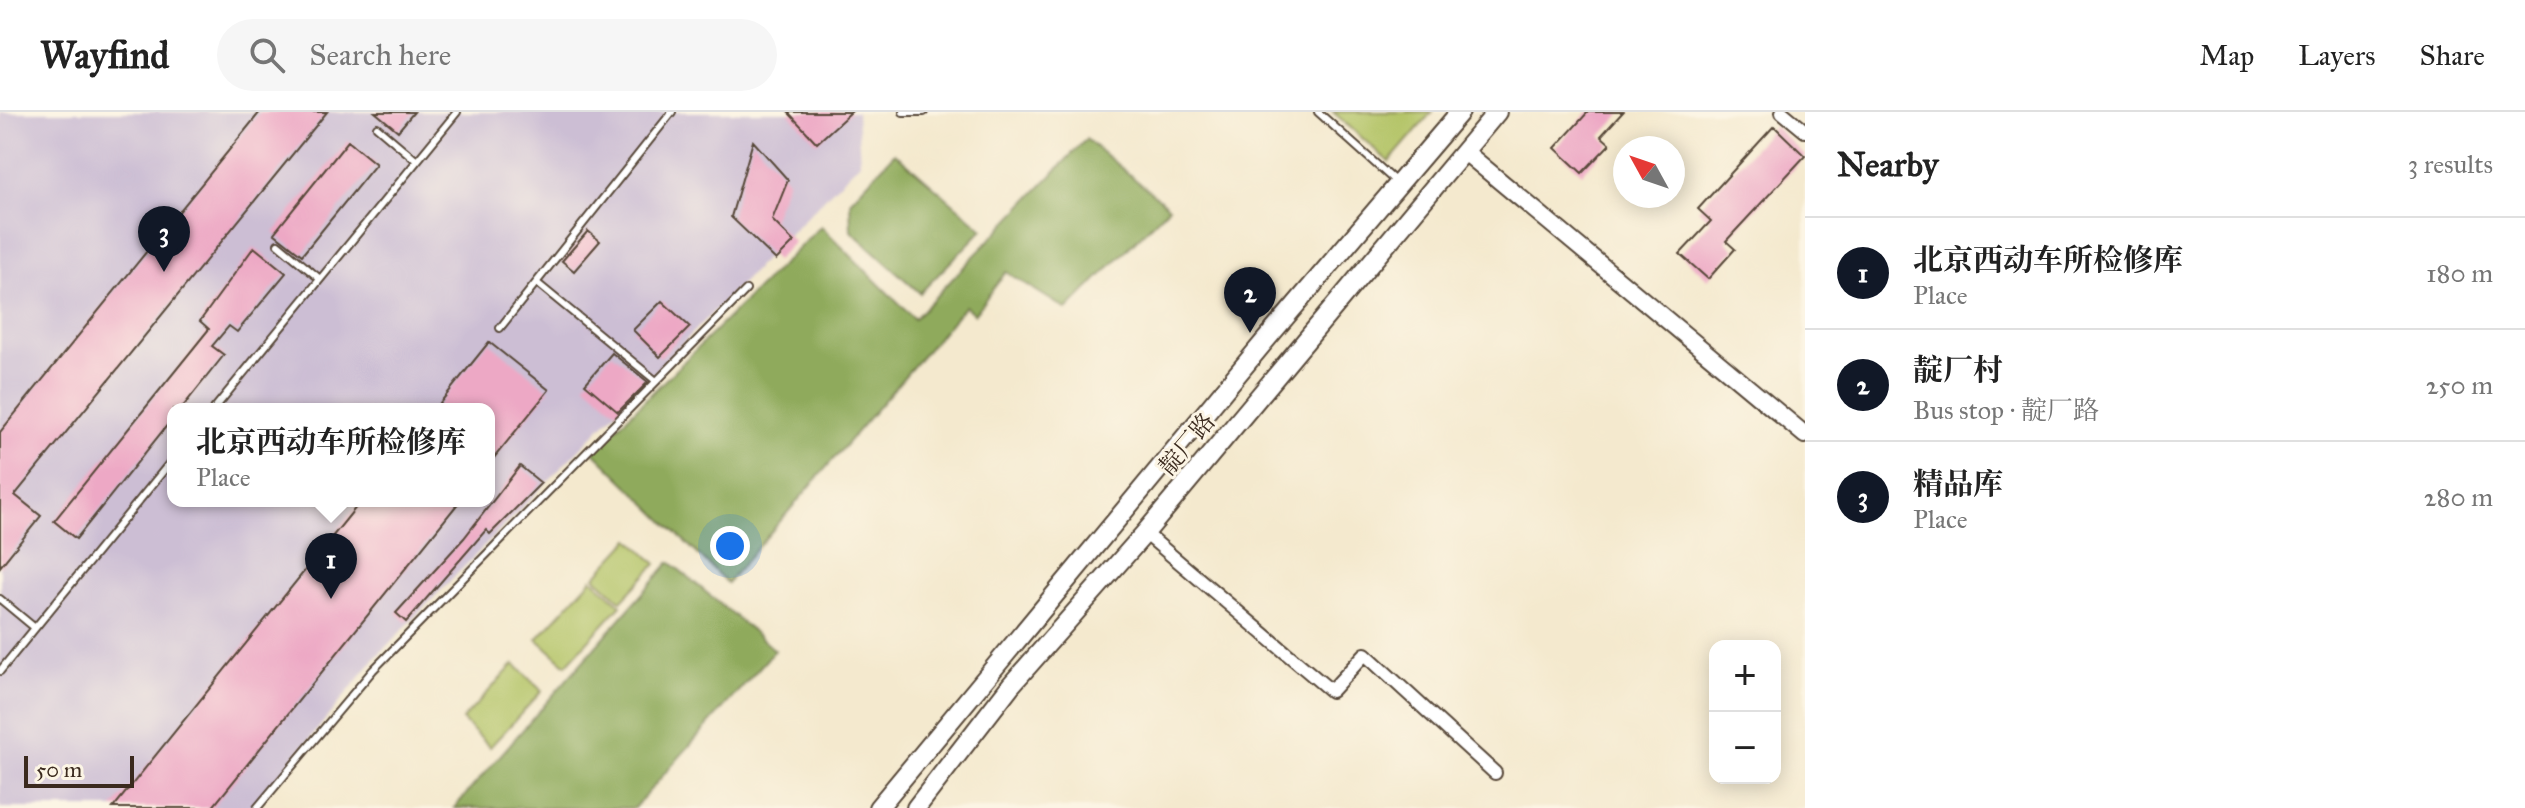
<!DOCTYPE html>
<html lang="en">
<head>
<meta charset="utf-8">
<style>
  :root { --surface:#fff; --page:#f6f6f6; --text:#222; --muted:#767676; --line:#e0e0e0; --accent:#111827 }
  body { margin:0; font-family:"IM FELL Great Primer","Noto Serif SC",serif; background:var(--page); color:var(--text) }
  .controls { position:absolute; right:24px; bottom:24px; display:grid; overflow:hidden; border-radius:16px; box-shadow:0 4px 20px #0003 }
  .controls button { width:72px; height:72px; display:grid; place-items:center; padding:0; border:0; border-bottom:2px solid var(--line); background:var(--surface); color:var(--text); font:40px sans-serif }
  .compass { position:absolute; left:1613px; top:24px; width:72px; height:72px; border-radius:50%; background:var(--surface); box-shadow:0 4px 20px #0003; rotate:310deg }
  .scale { position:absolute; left:24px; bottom:20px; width:110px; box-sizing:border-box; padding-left:8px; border:4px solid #3b2a1e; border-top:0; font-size:22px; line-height:28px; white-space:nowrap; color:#3b2a1e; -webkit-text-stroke:6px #fcf5e5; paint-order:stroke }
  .you { position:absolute; left:730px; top:434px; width:28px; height:28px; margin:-20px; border:6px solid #fff; border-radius:50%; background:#1a73e8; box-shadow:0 0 0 12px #1a73e833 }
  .badge { display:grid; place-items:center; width:52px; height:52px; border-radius:50%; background:var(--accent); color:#fff; font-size:26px; font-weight:700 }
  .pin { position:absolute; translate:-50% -66px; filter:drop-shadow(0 2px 4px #0008) }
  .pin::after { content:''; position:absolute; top:42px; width:28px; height:24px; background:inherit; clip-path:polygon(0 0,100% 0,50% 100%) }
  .popup { position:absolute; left:167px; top:291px; width:328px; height:104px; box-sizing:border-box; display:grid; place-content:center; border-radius:16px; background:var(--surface); filter:drop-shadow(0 2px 6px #0005); font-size:26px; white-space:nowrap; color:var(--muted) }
  .popup b { font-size:30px; color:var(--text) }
  .popup::after { content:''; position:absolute; left:50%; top:100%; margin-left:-16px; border:16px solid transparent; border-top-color:var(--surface) }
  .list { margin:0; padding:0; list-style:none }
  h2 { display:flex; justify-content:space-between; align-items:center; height:104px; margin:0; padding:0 32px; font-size:34px }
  h2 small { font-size:26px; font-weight:400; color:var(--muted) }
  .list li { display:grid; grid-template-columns:52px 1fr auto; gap:24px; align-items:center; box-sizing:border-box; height:112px; padding:0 32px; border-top:2px solid var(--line) }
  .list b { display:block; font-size:30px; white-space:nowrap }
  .list p { margin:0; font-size:26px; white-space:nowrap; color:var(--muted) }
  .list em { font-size:26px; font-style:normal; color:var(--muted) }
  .icon { flex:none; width:44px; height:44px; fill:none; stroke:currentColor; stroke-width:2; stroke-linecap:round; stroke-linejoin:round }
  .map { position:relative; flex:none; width:1805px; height:696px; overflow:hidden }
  header { display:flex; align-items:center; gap:48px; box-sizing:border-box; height:112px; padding:0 40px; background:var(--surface); border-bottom:2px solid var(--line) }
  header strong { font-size:38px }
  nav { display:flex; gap:44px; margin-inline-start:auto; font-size:28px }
  .search { width:560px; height:72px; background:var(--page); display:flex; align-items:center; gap:20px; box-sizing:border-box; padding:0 28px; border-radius:44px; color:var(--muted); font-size:30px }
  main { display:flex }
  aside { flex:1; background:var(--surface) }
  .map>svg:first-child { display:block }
  .industrial { fill:#ccbed4; fill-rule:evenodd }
  .green { fill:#b4c467; stroke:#787742; stroke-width:2 }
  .forest { fill:#8faa5c; stroke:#656a3d; stroke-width:2 }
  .building { fill:#eda8c5 }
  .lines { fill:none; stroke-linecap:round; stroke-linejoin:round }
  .service-casing { stroke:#574738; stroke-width:10 }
  .minor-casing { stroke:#574738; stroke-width:16 }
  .tertiary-casing { stroke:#574738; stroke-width:20 }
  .secondary-casing { stroke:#574738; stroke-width:22 }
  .service { stroke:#fff; stroke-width:6 }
  .minor { stroke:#fff; stroke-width:12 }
  .tertiary { stroke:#fff; stroke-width:16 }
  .secondary { stroke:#fff; stroke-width:18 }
  .labels { text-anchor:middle; stroke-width:6; stroke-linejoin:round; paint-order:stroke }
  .street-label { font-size:24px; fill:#3b2a1e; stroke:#fcf5e5 }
</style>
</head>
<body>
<header>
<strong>Wayfind</strong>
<div class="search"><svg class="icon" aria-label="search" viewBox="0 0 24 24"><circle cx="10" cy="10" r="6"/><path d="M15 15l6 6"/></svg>Search here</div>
<nav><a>Map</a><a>Layers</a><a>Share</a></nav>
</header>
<main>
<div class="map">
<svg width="1805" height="696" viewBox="0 0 1805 696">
  <rect width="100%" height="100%" fill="#fcf5e5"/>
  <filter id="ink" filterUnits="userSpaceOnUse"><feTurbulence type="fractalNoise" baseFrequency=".0125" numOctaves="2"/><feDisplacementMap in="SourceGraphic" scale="16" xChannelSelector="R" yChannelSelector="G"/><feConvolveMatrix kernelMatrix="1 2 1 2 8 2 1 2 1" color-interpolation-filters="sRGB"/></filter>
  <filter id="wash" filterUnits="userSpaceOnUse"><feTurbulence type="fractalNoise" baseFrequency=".006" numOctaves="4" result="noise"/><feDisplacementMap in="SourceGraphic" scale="32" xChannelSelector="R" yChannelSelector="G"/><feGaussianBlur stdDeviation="1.8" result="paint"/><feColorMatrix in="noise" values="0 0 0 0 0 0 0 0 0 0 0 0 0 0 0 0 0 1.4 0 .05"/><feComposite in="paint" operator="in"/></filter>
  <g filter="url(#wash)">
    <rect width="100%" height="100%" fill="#f4e9ce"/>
    <!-- industrial -->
    <path class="industrial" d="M0,0h857l3,50 -485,496 -121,150h-254zM173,297h316v92h-316z"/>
    <!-- green -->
    <path class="green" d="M1333,0h99l-43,50z
      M630,427l26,25 -35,37 -26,-24z
      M592,467l29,26 -55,60 -29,-26z
      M514,552l28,27 -52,56 -28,-27z"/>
    <!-- forest -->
    <path class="forest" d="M1086,27l83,68 -102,103 -61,-38 -32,42 -9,-8 -238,277 -134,-132 228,-225 93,93z
      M895,41l88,76 -63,64 -69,-62 -1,-30z
      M670,450l105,88 -141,158h-180z"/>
    <g id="blocks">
      <!-- building -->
      <path class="building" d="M260,0h67l-312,383 26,21 -41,51v-135z
        M375,0h39l-16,19z
        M788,0h63l-34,31z
        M1588,0h35l-22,24 9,8 -28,29 -27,-25z
        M1774,14l31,30 -79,85 9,8 -27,30 -28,-25 31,-33 -13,-12z
        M348,29l28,23 -74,91 -28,-22z
        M753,29l35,39 -16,40 22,22 -18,18 -45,-43z
        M588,119l12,10 -26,30 -12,-10z
        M254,135l32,26 -49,59 -8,-6 -17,20 12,9 -43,54h-8v9l-97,121 -22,-18 155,-192 -9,-8z
        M662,189l28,26 -30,30 -27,-27z
        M489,230l60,48 -60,74v-55h-54z
        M612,241l36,29 -30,30 -33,-28z
        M520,354l21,17 -51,51 -4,-4 -80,92 -10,-9 68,-75z
        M361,389h99l-248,307h-99z"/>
    </g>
  </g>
  <g filter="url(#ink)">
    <use href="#blocks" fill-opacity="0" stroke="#574738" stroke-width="2"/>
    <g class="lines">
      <defs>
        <path id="service" d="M903,0h21
          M1318,0l78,70
          M377,15l40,34
          M278,132l42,35
          M537,171l118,97
          M500,216l172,-216
          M214,297l243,-297
          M0,487l35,29
          M0,559l173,-212
          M257,696l116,-138 373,-380"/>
        <path id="minor" d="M1782,0l23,19
          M1145,421l186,158 34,-37 130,119"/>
        <path id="tertiary" d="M1464,39l341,284"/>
        <path id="secondary" d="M878,696l386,-466 196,-230
          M916,696l95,-123 134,-152 352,-421"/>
      </defs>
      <!-- service casing -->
      <use href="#service" class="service-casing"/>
      <!-- minor casing -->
      <use href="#minor" class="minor-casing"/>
      <!-- tertiary casing -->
      <use href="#tertiary" class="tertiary-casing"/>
      <!-- secondary casing -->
      <use href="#secondary" class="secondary-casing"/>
      <!-- service -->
      <use href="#service" class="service"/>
      <!-- minor -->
      <use href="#minor" class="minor"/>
      <!-- tertiary -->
      <use href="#tertiary" class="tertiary"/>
      <!-- secondary -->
      <use href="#secondary" class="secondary"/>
    </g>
  </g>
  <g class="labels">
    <!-- street labels -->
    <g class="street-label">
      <text transform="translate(1187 332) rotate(-50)" y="8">靛厂路</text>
    </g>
  </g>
</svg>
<div class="controls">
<button>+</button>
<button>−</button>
</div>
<svg class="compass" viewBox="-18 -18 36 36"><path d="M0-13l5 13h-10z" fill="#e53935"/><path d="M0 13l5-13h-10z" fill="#767676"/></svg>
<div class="scale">50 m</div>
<div class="you"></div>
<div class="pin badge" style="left:331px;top:487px">1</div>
<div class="popup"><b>北京西动车所检修库</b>Place</div>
<div class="pin badge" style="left:1250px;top:221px">2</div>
<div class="pin badge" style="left:164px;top:160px">3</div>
</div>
<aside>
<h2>Nearby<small>3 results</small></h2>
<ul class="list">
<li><span class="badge">1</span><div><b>北京西动车所检修库</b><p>Place</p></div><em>180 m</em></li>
<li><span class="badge">2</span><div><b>靛厂村</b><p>Bus stop · 靛厂路</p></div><em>250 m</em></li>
<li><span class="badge">3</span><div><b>精品库</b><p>Place</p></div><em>280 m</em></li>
</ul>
</aside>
</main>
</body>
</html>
